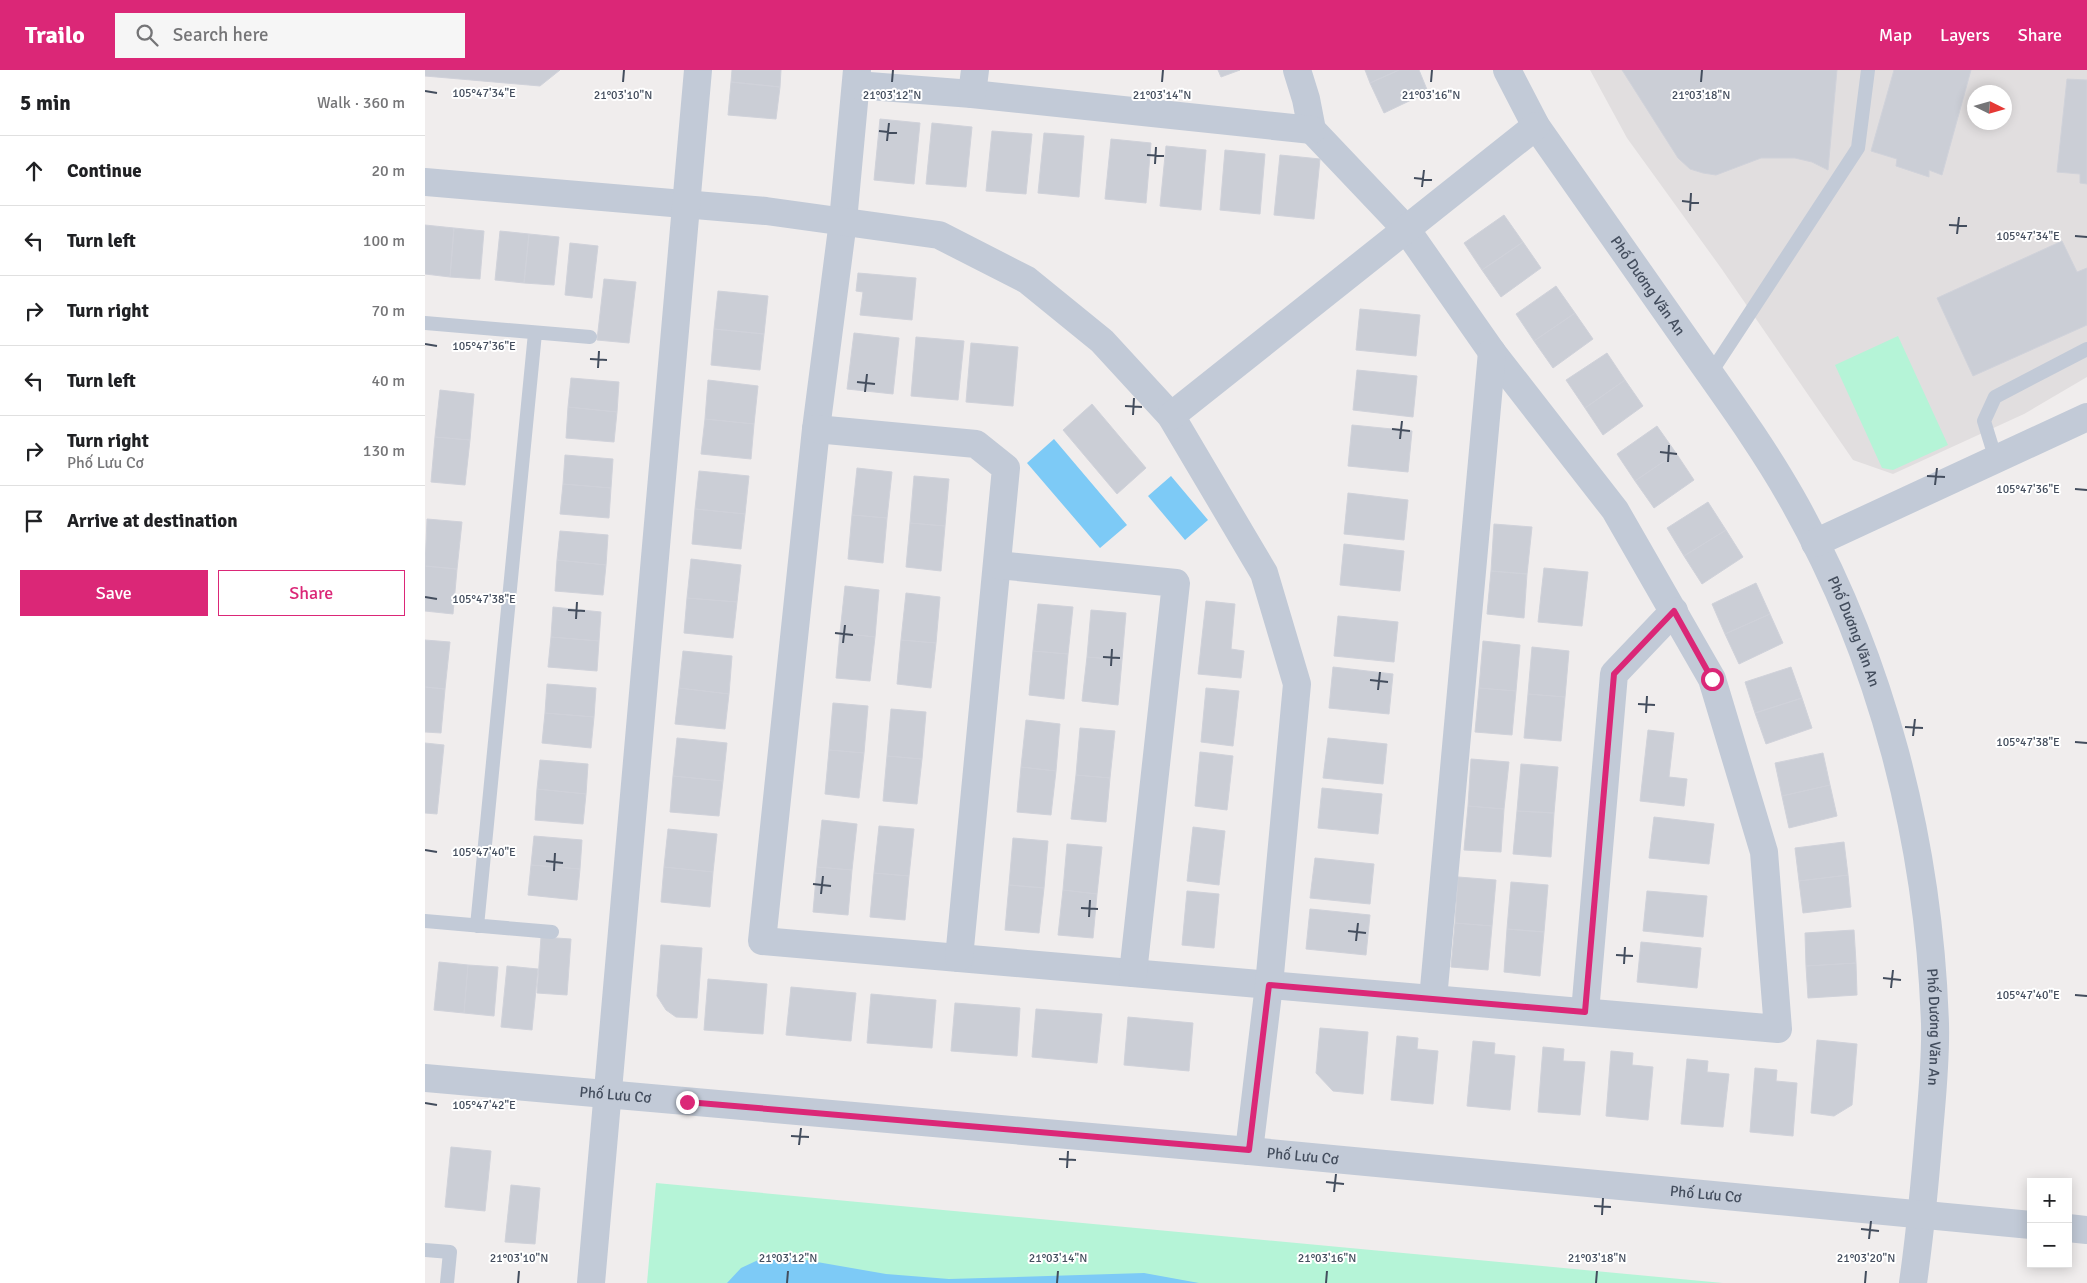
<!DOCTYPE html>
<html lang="en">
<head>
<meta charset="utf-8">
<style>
  :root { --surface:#fff; --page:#f6f6f6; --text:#202124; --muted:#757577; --line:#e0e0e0; --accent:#db2777 }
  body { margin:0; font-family:Signika,sans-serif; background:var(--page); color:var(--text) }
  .controls { position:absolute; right:15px; bottom:15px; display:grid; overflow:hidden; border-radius:0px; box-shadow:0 2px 12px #0003 }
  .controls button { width:45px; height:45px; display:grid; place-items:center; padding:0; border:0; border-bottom:1px solid var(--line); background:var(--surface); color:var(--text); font:25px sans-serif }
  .compass { position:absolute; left:1542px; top:15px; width:45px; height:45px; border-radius:50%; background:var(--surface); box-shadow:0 2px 12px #0003; rotate:95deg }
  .stop { position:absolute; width:15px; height:15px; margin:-11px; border:4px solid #db2777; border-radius:50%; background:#fff }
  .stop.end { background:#db2777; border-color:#fff; box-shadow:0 1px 5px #0008 }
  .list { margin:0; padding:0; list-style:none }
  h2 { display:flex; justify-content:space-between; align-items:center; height:65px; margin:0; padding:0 20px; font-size:21px }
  h2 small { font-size:16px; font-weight:400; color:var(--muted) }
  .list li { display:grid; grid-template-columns:32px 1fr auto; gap:15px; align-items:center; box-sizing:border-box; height:70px; padding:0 20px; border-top:1px solid var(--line) }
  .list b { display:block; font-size:19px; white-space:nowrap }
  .list p { margin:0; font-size:16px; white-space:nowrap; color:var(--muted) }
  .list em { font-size:16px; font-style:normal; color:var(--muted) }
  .actions { display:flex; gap:10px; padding:15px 20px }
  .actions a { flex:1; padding:11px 0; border:1px solid var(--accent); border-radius:0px; text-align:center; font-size:18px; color:var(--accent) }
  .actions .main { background:var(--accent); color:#fff }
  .icon { flex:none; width:28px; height:28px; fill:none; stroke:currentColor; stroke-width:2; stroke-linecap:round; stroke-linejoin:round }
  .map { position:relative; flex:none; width:1662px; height:1213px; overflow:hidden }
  header { display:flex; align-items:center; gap:30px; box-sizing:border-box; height:70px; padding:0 25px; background:var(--accent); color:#fff }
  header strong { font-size:24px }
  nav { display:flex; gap:28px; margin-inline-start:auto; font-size:18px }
  .search { width:350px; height:45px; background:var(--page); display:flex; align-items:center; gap:12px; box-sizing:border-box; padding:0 18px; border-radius:0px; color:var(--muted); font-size:19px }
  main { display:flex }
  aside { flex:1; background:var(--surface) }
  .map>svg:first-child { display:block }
  .education { fill:#e1dedf; fill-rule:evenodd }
  .green { fill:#b5f4d7 }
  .water { fill:#7dcaf6 }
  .building { fill:#cbced6; stroke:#d0d2da }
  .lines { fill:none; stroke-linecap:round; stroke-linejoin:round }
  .service { stroke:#c2cad7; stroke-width:14 }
  .minor { stroke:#c2cad7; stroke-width:28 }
  .route { stroke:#db2777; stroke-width:6 }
  .ticks { fill:none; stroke:#434d5d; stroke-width:2 }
  .labels { text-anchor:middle; stroke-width:4; stroke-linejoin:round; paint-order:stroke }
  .street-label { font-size:15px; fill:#434d5d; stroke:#fff }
  .ticks-label { font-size:12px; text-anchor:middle; fill:#434d5d; stroke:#fff; stroke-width:4; stroke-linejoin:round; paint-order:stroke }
</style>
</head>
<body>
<header>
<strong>Trailo</strong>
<div class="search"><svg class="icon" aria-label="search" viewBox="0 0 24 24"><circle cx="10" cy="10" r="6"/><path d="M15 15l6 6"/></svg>Search here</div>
<nav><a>Map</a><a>Layers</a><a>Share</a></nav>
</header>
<main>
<aside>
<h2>5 min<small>Walk · 360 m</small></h2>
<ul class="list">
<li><svg class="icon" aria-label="ahead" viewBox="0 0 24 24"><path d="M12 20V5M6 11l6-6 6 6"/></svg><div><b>Continue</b></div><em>20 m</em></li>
<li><svg class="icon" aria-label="left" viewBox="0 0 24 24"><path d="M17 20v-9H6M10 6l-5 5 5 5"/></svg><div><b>Turn left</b></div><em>100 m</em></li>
<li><svg class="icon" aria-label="right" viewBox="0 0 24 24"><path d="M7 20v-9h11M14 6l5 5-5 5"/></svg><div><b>Turn right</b></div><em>70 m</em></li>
<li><svg class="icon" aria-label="left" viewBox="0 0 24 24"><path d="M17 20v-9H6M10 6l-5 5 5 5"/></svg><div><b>Turn left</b></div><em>40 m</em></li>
<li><svg class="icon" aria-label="right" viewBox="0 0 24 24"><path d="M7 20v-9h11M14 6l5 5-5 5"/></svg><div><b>Turn right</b><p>Phố Lưu Cơ</p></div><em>130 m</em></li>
<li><svg class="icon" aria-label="arrive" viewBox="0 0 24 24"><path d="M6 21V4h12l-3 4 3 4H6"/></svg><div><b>Arrive at destination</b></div></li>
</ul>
<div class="actions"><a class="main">Save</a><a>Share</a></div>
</aside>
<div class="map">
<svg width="1662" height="1213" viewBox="0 0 1662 1213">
  <rect width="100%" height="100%" fill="#f0eded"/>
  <!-- education -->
  <path class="education" d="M1165,0h497v307l-63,37 -131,60 -40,-14 -132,-192 -94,-130zM1550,22h30v30h-30z"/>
  <!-- green -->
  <path class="green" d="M1473,266l50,109 -55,25 -11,-2 -47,-103z
    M231,1113l1067,100h-1076z"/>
  <!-- water -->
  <path class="water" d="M629,369l73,86 -27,23 -73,-85z
    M746,406l37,44 -23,20 -37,-44z
    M346,1184l115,20 63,5 195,-6 55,10h-472l14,-15z"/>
  <!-- building -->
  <path class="building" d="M0,0h135l-20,16 -115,-10z
    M307,0h49l-1,17 -49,-5z
    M793,0h22l-19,7z
    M940,0h34l-29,13z
    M974,0h20l9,22 -44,21 -14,-30z
    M1197,0h215l-9,100 -16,-8 -17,-4h-34l-45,17 -13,-2 -13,-4 -12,-11z
    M1469,0h77l-29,105 -13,-5v7l-33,-11 1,-7 -26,-8z
    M1642,9l20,1v104l-7,-1v-9l-23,-2z
    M306,12l49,5 -4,32 -48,-4z
    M455,49l40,4 -6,61 -40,-4z
    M507,53l40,4 -6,60 -40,-3z
    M567,61l40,3 -6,60 -40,-3z
    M619,63l40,3 -5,61 -41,-4z
    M686,69l40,4 -5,60 -41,-4z
    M741,76l40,4 -5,60 -41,-4z
    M800,80l40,4 -5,60 -40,-4z
    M855,85l40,4 -6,60 -40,-4z
    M1079,145l19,27 -41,28 -18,-27z
    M0,155l29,3 -4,49 -25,-3z
    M29,158l30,3 -4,48 -30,-2z
    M75,161l29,3 -5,49 -29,-3z
    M104,164l30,3 -5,48 -30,-2z
    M1637,171l15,31 10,-4v57l-114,51 -36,-78z
    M1098,172l18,26 -40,29 -19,-27z
    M145,173l28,3 -6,52 -27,-3z
    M433,203l58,5 -4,42 -52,-5 3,-23 -7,-1z
    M179,209l32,3 -7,61 -32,-3z
    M1131,216l19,27 -41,28 -18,-27z
    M293,221l50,5 -4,38 -50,-5z
    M935,239l60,6 -4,41 -60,-6z
    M1150,243l18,26 -40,29 -19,-27z
    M289,259l50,5 -4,36 -49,-5z
    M429,263l45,5 -6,56 -46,-5z
    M491,267l48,4 -6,59 -47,-4z
    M546,273l47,4 -5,59 -47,-4z
    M1182,283l18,27 -40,28 -19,-28z
    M932,300l60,6 -4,41 -60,-7z
    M146,308l48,4 -2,30 -49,-5z
    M283,310l50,6 -4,38 -49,-5z
    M1200,310l18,26 -40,29 -18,-27z
    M15,320l34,4 -4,46 -35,-3z
    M667,334l54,64 -29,26 -54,-64z
    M143,337l49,5 -3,30 -48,-4z
    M280,349l49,5 -3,35 -50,-5z
    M927,355l60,6 -4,41 -60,-6z
    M1232,356l19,27 -41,28 -18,-27z
    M10,367l35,3 -5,45 -34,-3z
    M1251,383l18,27 -40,28 -19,-27z
    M140,385l48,4 -2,29 -48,-4z
    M432,398l35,4 -5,46 -35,-3z
    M274,401l50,5 -4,38 -50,-5z
    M489,406l35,3 -4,47 -35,-3z
    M138,414l48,4 -2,30 -49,-4z
    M923,423l60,7 -4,40 -60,-6z
    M1283,432l18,28 -42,26 -17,-28z
    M270,439l50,5 -4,35 -49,-5z
    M427,445l35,3 -4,45 -35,-4z
    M2,449l35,3 -5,47 -32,-3z
    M485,453l35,3 -4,45 -35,-4z
    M1069,454l38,3 -5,47 -36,-3z
    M1301,460l17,27 -41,27 -18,-28z
    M135,461l48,4 -2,30 -49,-5z
    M919,474l60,7 -4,40 -60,-6z
    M266,489l50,6 -4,37 -50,-4z
    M132,490l49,5 -3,30 -48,-4z
    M0,496l32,3 -4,45 -28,-3z
    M1119,498l44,4 -6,54 -44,-4z
    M1066,501l36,3 -3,44 -37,-4z
    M1331,513l14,31 -45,20 -13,-30z
    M420,516l34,4 -4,47 -35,-4z
    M481,523l34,4 -4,46 -35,-3z
    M262,528l50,4 -4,36 -49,-5z
    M781,531l29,3 -4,45 13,2 -3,27 -43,-4z
    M613,534l35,3 -5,47 -35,-3z
    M128,537l48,5 -2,29 -48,-4z
    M666,540l35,3 -4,47 -35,-3z
    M1345,544l13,29 -44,21 -14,-30z
    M913,546l60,6 -4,40 -60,-6z
    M415,563l35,4 -5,44 -34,-3z
    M126,567l48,4 -2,30 -49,-4z
    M0,570l25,2 -5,47 -20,-2z
    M476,570l35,3 -5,45 -34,-4z
    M1058,571l37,4 -4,46 -37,-3z
    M1107,577l37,4 -4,46 -37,-3z
    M258,581l49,5 -3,38 -50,-6z
    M608,581l35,3 -4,45 -35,-4z
    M662,587l35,3 -4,45 -36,-4z
    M908,597l60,7 -4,40 -60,-6z
    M1366,597l11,31 -47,15 -10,-31z
    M122,614l49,4 -2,29 -49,-4z
    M0,617l20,2 -4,44 -16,-1z
    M254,618l50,6 -4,35 -50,-5z
    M781,618l33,3 -6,55 -32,-4z
    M1054,618l37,3 -4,44 -37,-3z
    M1103,624l37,3 -4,44 -37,-3z
    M1377,628l10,30 -46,16 -11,-31z
    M408,633l35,3 -4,47 -35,-3z
    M466,639l35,3 -4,47 -35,-3z
    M120,643l49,4 -3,31 -49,-5z
    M601,650l34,4 -4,47 -35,-4z
    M655,658l35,3 -5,47 -34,-3z
    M1223,660l26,3 -5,44 18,2 -3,27 -44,-5z
    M252,668l50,5 -4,38 -50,-5z
    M903,668l59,6 -4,40 -60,-6z
    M0,673l19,2 -7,69 -12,-1z
    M404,680l35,3 -5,45 -34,-4z
    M775,682l33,4 -6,54 -32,-4z
    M1398,683l7,32 -48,11 -7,-33z
    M462,686l35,3 -5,45 -34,-3z
    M1046,689l38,3 -5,47 -36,-3z
    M115,690l48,4 -2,30 -49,-5z
    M1096,694l37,3 -4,46 -37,-2z
    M596,697l35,4 -5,44 -34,-3z
    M651,705l34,3 -4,44 -35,-3z
    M248,706l50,5 -4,35 -49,-4z
    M1405,715l7,31 -48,12 -7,-32z
    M897,718l60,6 -4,40 -60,-6z
    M112,719l49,5 -3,30 -48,-4z
    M1043,736l36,3 -3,43 -37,-2z
    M1092,741l37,2 -3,44 -38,-3z
    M1229,747l60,7 -5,40 -60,-6z
    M397,750l35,4 -5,46 -35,-3z
    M454,756l35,3 -5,47 -35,-3z
    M768,757l32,4 -6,54 -32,-4z
    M243,759l49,5 -4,38 -49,-5z
    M109,766l48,4 -2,29 -49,-4z
    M588,768l35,3 -4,47 -35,-3z
    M1419,772l4,33 -49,6 -4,-33z
    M642,774l35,3 -5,47 -34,-4z
    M890,788l59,6 -4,40 -60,-6z
    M106,795l49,4 -3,31 -49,-5z
    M239,797l49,5 -3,35 -49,-5z
    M392,797l35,3 -4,45 -35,-3z
    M449,803l35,3 -4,44 -35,-3z
    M1423,805l3,32 -48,6 -4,-32z
    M1033,807l38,3 -4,46 -37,-3z
    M1086,812l37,3 -4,47 -37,-3z
    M584,815l35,3 -5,45 -34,-3z
    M638,820l34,4 -4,44 -35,-3z
    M762,821l32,3 -5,54 -32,-3z
    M1222,821l60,5 -4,41 -60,-6z
    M885,839l60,6 -4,40 -60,-6z
    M1030,853l37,3 -4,44 -37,-3z
    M1082,859l37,3 -4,44 -36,-4z
    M1429,860l2,33 -50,3 -1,-33z
    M116,867l30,2 -4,56 -30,-2z
    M1216,872l60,6 -4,40 -60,-6z
    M236,875l41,3 -5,70 -21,-1 -10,-7 -9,-14z
    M14,892l29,3 -4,48 -30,-3z
    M1431,893l1,32 -49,3 -2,-32z
    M43,895l30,2 -4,49 -30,-3z
    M82,896l31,3 -6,61 -31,-3z
    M283,909l59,5 -4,50 -59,-4z
    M366,917l65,6 -5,48 -65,-6z
    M446,924l65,6 -4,48 -65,-5z
    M530,933l65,5 -3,48 -66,-5z
    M611,939l66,5 -5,49 -65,-6z
    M703,947l65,6 -4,48 -65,-6z
    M895,958l48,4 -5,62 -30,-3 -17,-18z
    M972,966l21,2 -1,11 21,2 -5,53 -42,-4z
    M1392,970l40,4 -5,61 -18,11 -23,-3z
    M1048,971l22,2 -1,11 21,2 -5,54 -43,-4z
    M1118,977l21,2 -1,12 22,1 -5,53 -42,-3z
    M1186,981l22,2 -1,12 21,2 -5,53 -42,-4z
    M1262,989l21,2 -1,11 22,2 -6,53 -42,-3z
    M1330,998l22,2 -1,11 21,2 -4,53 -43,-4z
    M26,1077l40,4 -6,60 -40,-4z
    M86,1115l29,3 -5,56 -30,-2z"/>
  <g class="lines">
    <!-- service -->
    <path class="service" d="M0,253l165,14
      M1285,304l148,-226 10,-78
      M1571,390l-12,-39 11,-24 92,-48
      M0,851l127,11
      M52,856l58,-593
      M0,1180l25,2 -3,31"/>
    <!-- minor -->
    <g class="minor">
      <path d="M432,0l-14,151 -27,208 -54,512 1016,88 -14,-177 -52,-173 -97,-169 -123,-158 -86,-123 -94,-99 -6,-31 -9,-29"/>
      <path id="s1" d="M1082,0l29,56c51,73 102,146 153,218 35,50 72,100 102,153 91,160 138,344 144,527 1,36 -3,72 -6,108 -4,50 -9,101 -16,151"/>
      <path d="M431,15l116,9 340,36"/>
      <path d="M547,24l3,-24"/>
      <path d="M0,112l341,29 173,24 88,45 75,61 69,75 93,157 33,111 -28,301 -20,166"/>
      <path d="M746,346l365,-290"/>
      <path d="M391,359l160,15 30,24 -47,490"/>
      <path d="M1390,473l272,-126"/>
      <path d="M573,495l178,18 -43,390"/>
      <path d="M1008,929l59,-647"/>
      <path d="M1160,942l29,-338 60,-63"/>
      <path id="s2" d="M0,1008l824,73 782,74"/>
      <path d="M1643,1158l19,2"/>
      <path d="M166,1213l107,-1213"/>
    </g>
  </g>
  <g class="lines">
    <!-- route -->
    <path class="route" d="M262,1032l562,48 20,-165 316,27 29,-338 60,-63 38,68"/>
  </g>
  <!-- ticks -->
  <path class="ticks" d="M198,12l1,-12M467,12l1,-12M737,12l1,-12M1006,12l1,-12M1276,12l1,-12M0,21l12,2M454,61l18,2M462,71l2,-18M722,85l17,1M730,94l1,-17M989,108l18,2M997,117l2,-17M1257,131l17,2M1265,141l1,-18M1524,155l18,1M1532,164l2,-17M1650,166l12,1M0,274l12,2M165,289l17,1M173,298l1,-17M432,312l18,2M440,322l2,-18M700,336l17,1M708,345l1,-17M967,359l18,2M975,369l2,-18M1235,382l17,2M1243,392l1,-17M1502,406l18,1M1510,415l2,-17M1650,419l12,1M0,527l12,2M143,540l17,1M151,549l1,-17M410,563l18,2M418,573l2,-18M678,587l17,1M686,596l1,-17M945,610l18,2M953,620l2,-18M1213,634l17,1M1221,643l1,-17M1480,657l18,1M1488,666l2,-17M1650,672l12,1M0,780l12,2M121,791l17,2M129,801l1,-18M388,814l18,2M396,824l2,-18M656,838l17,1M664,847l1,-17M923,861l18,2M931,871l2,-18M1191,885l17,1M1199,894l1,-17M1458,908l18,2M1466,918l2,-18M1650,925l12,1M0,1033l12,2M366,1066l18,1M374,1075l2,-17M634,1089l17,1M642,1098l1,-17M901,1112l18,2M909,1122l2,-18M1169,1136l17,1M1177,1145l1,-17M1436,1159l18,2M1444,1169l2,-18M93,1213l1,-12M362,1213l1,-12M632,1213l1,-12M901,1213l1,-12M1171,1213l1,-12M1440,1213l1,-12"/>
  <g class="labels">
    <!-- street labels -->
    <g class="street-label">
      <text dy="5" stroke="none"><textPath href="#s1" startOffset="258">Phố Dương Văn An</textPath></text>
      <text dy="5" stroke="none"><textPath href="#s1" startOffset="662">Phố Dương Văn An</textPath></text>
      <text dy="5" stroke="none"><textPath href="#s1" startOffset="1068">Phố Dương Văn An</textPath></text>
      <text dy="5" stroke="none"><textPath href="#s2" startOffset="191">Phố Lưu Cơ</textPath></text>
      <text dy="5" stroke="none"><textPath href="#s2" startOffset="881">Phố Lưu Cơ</textPath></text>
      <text dy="5" stroke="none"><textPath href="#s2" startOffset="1286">Phố Lưu Cơ</textPath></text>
    </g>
  </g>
  <g class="ticks-label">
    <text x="59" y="27">105°47'34"E</text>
    <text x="198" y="29">21°03'10"N</text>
    <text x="467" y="29">21°03'12"N</text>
    <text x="737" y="29">21°03'14"N</text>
    <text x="1006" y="29">21°03'16"N</text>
    <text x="1276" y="29">21°03'18"N</text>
    <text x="1603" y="170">105°47'34"E</text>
    <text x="59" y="280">105°47'36"E</text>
    <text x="1603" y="423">105°47'36"E</text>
    <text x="59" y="533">105°47'38"E</text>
    <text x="1603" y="676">105°47'38"E</text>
    <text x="59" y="786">105°47'40"E</text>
    <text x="1603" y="929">105°47'40"E</text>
    <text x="59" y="1039">105°47'42"E</text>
    <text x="94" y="1192">21°03'10"N</text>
    <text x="363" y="1192">21°03'12"N</text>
    <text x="633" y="1192">21°03'14"N</text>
    <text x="902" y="1192">21°03'16"N</text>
    <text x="1172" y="1192">21°03'18"N</text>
    <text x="1441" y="1192">21°03'20"N</text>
  </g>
</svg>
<div class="controls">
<button>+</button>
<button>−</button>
</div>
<svg class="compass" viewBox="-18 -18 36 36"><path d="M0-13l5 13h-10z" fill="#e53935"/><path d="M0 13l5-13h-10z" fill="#757577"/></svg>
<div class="stop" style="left:1287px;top:609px"></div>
<div class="stop end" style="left:262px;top:1032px"></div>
</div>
</main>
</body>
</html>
